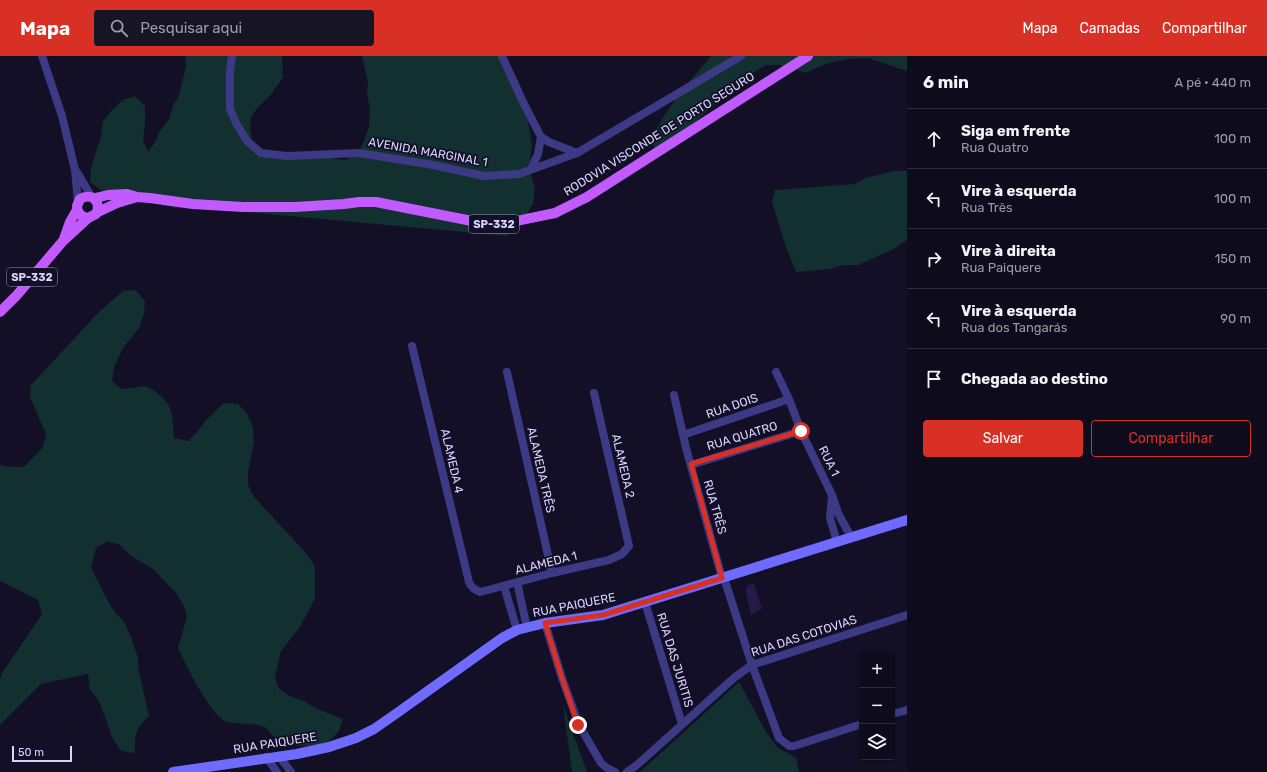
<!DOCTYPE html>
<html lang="pt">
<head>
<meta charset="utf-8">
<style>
  :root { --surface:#0e0b1c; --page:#171425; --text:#f1f3f6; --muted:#9b9ba3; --line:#2e2b3b; --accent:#d93025 }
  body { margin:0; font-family:Rubik,sans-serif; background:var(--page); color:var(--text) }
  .controls { position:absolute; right:12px; bottom:12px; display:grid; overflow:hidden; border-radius:4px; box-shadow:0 1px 3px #0004 }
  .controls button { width:36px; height:36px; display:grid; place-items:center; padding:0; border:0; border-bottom:1px solid var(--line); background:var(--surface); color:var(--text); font:20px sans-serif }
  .scale { position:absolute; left:12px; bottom:10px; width:60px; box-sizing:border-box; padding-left:4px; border:2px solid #d9d4ff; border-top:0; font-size:11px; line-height:14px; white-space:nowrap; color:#d9d4ff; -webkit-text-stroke:3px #130f26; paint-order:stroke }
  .stop { position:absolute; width:12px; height:12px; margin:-9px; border:3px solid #d93025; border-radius:50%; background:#fff }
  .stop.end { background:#d93025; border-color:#fff; box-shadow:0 1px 4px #0008 }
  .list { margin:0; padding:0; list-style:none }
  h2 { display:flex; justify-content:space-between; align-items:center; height:52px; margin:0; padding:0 16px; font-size:17px }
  h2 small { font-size:13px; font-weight:400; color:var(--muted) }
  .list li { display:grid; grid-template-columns:26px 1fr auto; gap:12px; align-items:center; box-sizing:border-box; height:60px; padding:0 16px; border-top:1px solid var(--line) }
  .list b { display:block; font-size:15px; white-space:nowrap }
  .list p { margin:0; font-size:13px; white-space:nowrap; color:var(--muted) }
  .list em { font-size:13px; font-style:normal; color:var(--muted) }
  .actions { display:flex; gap:8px; padding:12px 16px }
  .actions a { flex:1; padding:9px 0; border:1px solid var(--accent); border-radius:4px; text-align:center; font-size:14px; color:var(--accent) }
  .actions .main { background:var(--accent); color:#fff }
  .icon { flex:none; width:22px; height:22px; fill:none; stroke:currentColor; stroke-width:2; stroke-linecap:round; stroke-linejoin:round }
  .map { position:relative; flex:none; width:907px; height:716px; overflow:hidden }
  header { display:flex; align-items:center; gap:24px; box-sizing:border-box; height:56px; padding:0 20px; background:var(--accent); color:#fff }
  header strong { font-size:19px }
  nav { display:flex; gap:22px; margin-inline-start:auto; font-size:14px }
  .search { width:280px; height:36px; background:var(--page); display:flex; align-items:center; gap:10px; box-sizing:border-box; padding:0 14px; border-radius:4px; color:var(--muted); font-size:15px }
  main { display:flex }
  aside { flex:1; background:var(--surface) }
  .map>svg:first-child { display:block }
  .green { fill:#12302f }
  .building { fill:#241b47 }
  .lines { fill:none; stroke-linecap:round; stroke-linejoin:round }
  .street { stroke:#3d3a85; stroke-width:8 }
  .secondary { stroke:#6f6bff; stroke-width:10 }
  .primary { stroke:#c25bff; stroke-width:10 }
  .route { stroke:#d93025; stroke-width:5 }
  .labels { text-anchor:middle; stroke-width:3.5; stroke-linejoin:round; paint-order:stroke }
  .shield { fill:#130f26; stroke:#9e99be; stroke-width:1 }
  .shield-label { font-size:11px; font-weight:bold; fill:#d9d4ff }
  .street-label { font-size:12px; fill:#d9d4ff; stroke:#130f26 }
</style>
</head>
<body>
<header>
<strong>Mapa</strong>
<div class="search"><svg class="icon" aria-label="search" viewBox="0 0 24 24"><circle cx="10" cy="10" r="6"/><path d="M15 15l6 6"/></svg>Pesquisar aqui</div>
<nav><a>Mapa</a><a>Camadas</a><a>Compartilhar</a></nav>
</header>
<main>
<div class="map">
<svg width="907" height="716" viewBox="0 0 907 716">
  <rect width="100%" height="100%" fill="#130f26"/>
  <!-- green -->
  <path class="green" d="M185,0h97l1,22 -14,19 -11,10 -7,10 -1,13 4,16 10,7 66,5 15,2 11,-6 7,-10 6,-18 1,-17 -3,-14 1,-13 -6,-26h137l16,18 11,26 1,15 5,31 -2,15 1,15 4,12 -2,15 -6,12 -7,10 -13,11 -316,-29 -16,1 -58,-15 -15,-2 -12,-9 1,-14 10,-32 2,-15 9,-11 11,-10 12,-4 10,10v19l-2,15 5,12 7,-10 5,-11 9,-12 4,-13 6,-11 7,-29z
    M711,0h196v15l-36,-12 -2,-1c-22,-1 -44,4 -63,15l-27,-8h-13l-23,14 -55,49 -31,23 -7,-11 15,-26 22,-30z
    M894,115h13v69l-15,10 -34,15h-14l-15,4 -33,3 -10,-25 -14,-45 3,-12 80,-6 10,-6z
    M135,234l10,11 -1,13 -5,14 -16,20 -9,19 -2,14 9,8 13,-1 12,-2c27,15 26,23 28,52l14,3 9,-9 9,-12 18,-17 14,1 9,9 6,14 1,14 -6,31v13l6,12 53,57 8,13v31l-15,29 -19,24 -6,26 4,12 11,7 14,5 13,8 26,10 -4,12 -10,10 -14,6 -14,-1 -25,-7 -11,-12c-6,-2 -12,-3 -18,-3 -8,-1 -14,0 -22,-3 -15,-7 -40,-57 -47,-73l9,-32 -4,-12 -8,-12 -22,-23 -22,-13 -11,-11 -12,-4 -12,7 -5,19 14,29 9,15 11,12 7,17 6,18 1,14 10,44c-13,12 -15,19 -14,37l-14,-2 -9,-14 -12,-34 -10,-14 -2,-15 -47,10 -41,41v-45l2,-7 40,-59 -4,-14 -38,-19v-116l11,2h13l19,-20 3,-13 -16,-37 1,-12 68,-73 24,-21z
    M739,626l26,48 12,17 19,11 3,14h-159z
    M563,649l24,67h-15z"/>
  <!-- building -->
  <path class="building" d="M754,527l8,26 -11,6 -5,-22v-5l4,-4z"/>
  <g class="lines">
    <!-- street -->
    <path class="street" d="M42,0l20,60 13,54 3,32
      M232,0l-2,15v38l6,14 11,18 14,12 26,3 72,-3 74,12 51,11 35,-2 58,-21 164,-97
      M502,0l20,44 19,37 -3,17 -7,15
      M541,81l8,5 28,11
      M77,116l14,24
      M412,290l57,236c2,5 6,8 11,10l72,-19 57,-13 13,-6 7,-8 -35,-153
      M507,316l45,201
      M776,316l13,27 12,32 31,64 6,18 13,24
      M674,339l12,53 36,130
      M683,379l106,-36
      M691,409l110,-34
      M832,441l-2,21 7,24
      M724,522l28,87 27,73 10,8h5l68,-22
      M517,526l10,46
      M504,530l13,44
      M645,546l37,122
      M545,567l17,55 17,47 22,38 6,5 8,4
      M892,658l15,-4
      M279,700l12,16
      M266,701l11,15
      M627,716l10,-7 98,-88 17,-12 155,-50"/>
    <!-- secondary -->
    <path class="secondary" d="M173,716l124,-18 32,-7 27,-9 18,-9 23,-16 105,-75 15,-8 28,-7 58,-8 304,-95"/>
    <!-- primary -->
    <path class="primary" d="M95,142l13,-3 19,-1 10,3 13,1 43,6 50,3h52l49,-3 15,-2h17l96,19 30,3 53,-11 32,-16 221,-141
      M98,156l19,-9 20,-6
      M64,183l6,-17 7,-12
      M0,256l17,-17 46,-54 25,-23 8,-4c6,-12 -4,-22 -16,-15l-3,7c0,7 4,11 11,12"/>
  </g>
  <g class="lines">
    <!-- route -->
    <path class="route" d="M578,669l-16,-47 -17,-55 58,-8 119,-37 -31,-114 110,-33"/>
  </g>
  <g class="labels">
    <!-- shield labels -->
    <g class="shield">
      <rect x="469" y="159" width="50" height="18" rx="3"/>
      <rect x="7" y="212" width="50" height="18" rx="3"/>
    </g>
    <g class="shield-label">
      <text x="494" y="172">SP-332</text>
      <text x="32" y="225">SP-332</text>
    </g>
    <!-- street labels -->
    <g class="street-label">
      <text transform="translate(659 78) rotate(-32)" y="4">RODOVIA VISCONDE DE PORTO SEGURO</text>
      <text transform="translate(428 96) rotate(10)" y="4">AVENIDA MARGINAL 1</text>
      <text transform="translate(732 350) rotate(-19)" y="4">RUA DOIS</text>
      <text transform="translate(742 380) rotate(-17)" y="4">RUA QUATRO</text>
      <text transform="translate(452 405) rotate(77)" y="4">ALAMEDA 4</text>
      <text transform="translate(829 405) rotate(64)" y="4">RUA 1</text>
      <text transform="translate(623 410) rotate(77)" y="4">ALAMEDA 2</text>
      <text transform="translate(541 414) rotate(77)" y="4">ALAMEDA TRÊS</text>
      <text transform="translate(715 451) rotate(74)" y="4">RUA TRÊS</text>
      <text transform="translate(546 507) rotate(-14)" y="4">ALAMEDA 1</text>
      <text transform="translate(574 549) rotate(-11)" y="4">RUA PAIQUERE</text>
      <text transform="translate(804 580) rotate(-18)" y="4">RUA DAS COTOVIAS</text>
      <text transform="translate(675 604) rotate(73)" y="4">RUA DAS JURITIS</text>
      <text transform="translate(275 687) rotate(-9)" y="4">RUA PAIQUERE</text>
    </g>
  </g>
</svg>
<div class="controls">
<button>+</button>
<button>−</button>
<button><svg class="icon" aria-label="layers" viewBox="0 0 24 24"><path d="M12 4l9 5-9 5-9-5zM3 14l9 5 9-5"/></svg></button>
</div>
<div class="scale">50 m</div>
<div class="stop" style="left:801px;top:375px"></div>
<div class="stop end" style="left:578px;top:669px"></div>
</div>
<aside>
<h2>6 min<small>A pé · 440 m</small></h2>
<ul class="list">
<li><svg class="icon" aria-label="ahead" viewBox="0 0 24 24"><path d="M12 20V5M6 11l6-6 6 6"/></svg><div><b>Siga em frente</b><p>Rua Quatro</p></div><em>100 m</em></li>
<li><svg class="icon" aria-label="left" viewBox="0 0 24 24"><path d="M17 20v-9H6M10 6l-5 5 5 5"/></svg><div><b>Vire à esquerda</b><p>Rua Três</p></div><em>100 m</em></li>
<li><svg class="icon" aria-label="right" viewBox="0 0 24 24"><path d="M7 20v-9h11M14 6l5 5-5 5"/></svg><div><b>Vire à direita</b><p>Rua Paiquere</p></div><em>150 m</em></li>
<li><svg class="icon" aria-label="left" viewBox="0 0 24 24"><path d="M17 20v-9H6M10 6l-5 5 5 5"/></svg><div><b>Vire à esquerda</b><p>Rua dos Tangarás</p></div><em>90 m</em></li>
<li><svg class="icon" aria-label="arrive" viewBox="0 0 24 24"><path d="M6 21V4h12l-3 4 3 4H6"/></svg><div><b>Chegada ao destino</b></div></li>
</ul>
<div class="actions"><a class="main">Salvar</a><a>Compartilhar</a></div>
</aside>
</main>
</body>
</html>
